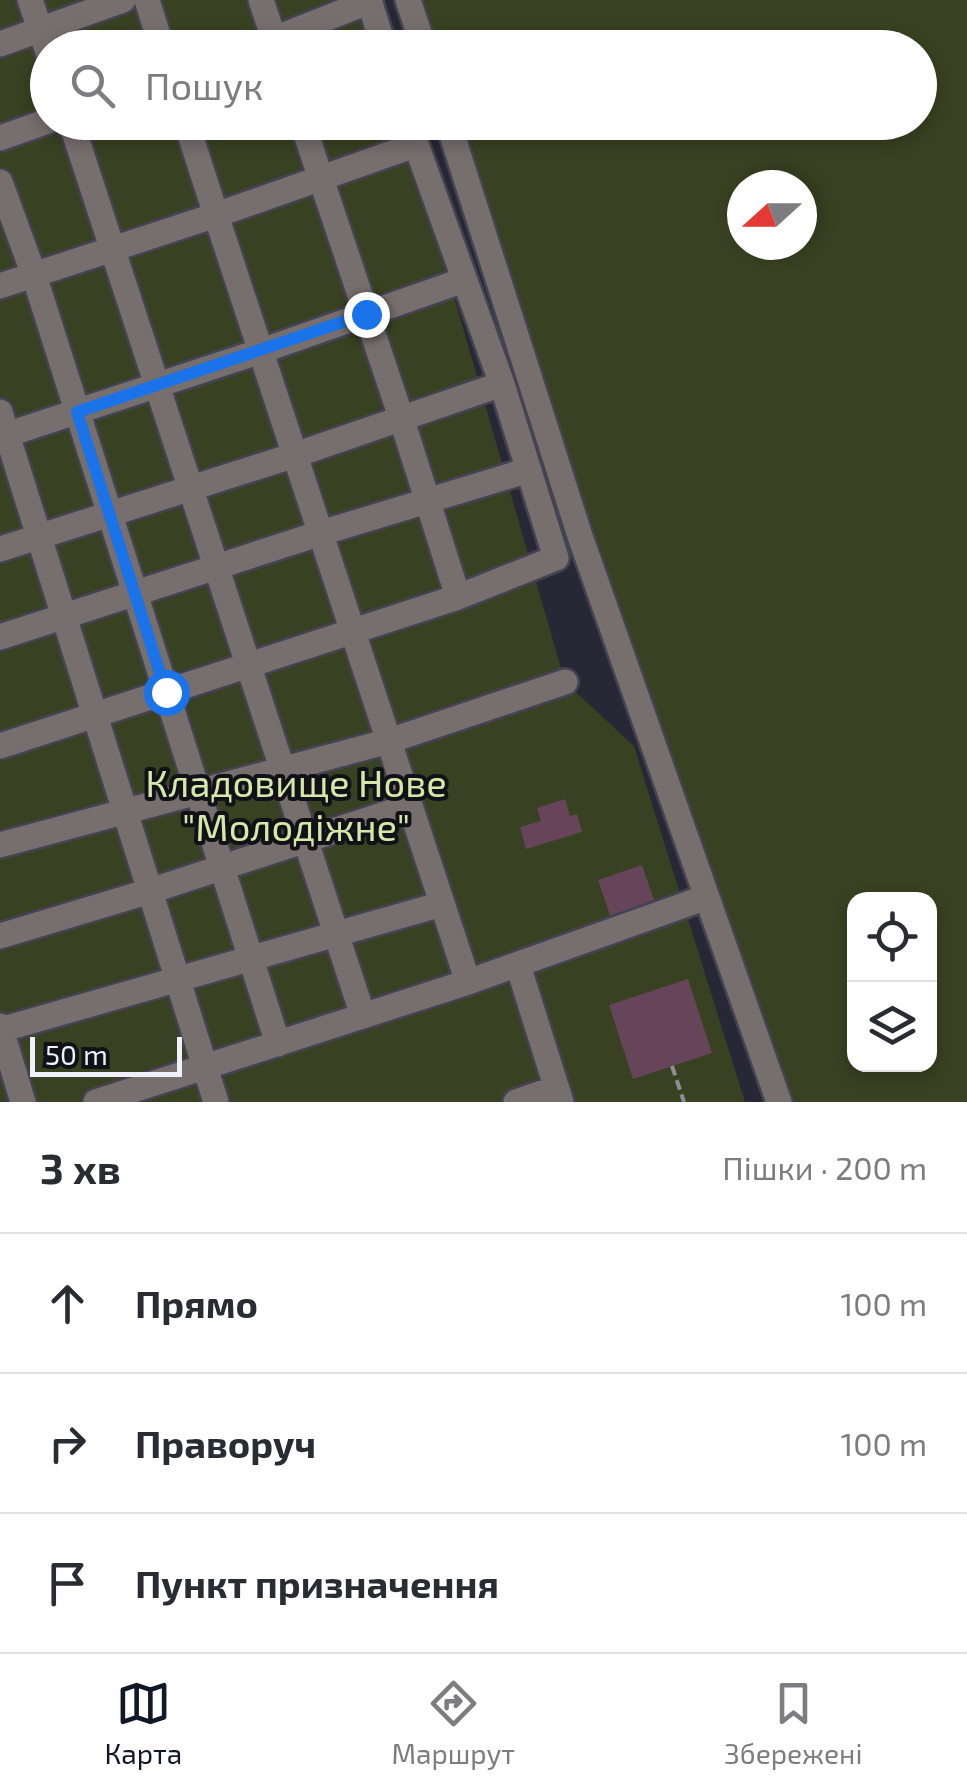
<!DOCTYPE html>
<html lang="uk">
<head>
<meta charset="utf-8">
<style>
  :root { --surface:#fff; --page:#f2f2f3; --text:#2b2b33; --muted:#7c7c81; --line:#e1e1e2; --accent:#111827 }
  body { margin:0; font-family:"Exo 2",sans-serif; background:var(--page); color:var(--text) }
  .controls { position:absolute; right:30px; bottom:30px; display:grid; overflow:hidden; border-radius:20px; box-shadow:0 5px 15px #0003 }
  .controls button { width:90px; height:90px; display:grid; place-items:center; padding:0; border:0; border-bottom:2px solid var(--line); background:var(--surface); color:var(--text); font:50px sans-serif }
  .compass { position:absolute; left:727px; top:170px; width:90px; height:90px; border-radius:50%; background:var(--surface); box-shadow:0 5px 15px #0003; rotate:249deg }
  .scale { position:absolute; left:30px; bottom:25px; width:152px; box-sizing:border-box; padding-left:10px; border:5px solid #f0f0fa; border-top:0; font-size:28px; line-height:35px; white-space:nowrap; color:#f0f0fa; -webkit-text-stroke:8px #111117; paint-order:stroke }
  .stop { position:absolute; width:30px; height:30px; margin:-22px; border:8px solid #1a73e8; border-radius:50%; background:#fff }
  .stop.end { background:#1a73e8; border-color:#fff; box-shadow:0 2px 10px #0008 }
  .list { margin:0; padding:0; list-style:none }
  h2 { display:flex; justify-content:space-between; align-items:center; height:130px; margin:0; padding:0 40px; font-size:42px }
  h2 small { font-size:32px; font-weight:400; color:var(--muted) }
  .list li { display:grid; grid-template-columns:65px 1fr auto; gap:30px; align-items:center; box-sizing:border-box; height:140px; padding:0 40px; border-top:2px solid var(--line) }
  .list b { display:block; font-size:38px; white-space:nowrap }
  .list em { font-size:32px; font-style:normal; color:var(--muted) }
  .icon { flex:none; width:55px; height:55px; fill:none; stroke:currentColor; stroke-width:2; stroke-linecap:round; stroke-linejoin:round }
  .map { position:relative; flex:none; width:967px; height:1102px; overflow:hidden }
  .search { position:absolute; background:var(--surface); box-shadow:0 5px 15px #0003; left:30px; right:30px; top:30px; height:110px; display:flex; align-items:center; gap:25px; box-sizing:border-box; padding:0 35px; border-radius:55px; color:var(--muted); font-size:38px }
  .sheet { height:550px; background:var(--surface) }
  nav { display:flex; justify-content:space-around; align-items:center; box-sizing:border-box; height:140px; border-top:2px solid var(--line); background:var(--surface); font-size:28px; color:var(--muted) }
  nav a { display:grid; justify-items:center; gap:5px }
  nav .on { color:var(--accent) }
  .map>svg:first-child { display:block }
  .green { fill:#384121; fill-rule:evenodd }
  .building { fill:#66455a }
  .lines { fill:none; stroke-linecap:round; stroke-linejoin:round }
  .minor-casing { stroke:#444351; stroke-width:30 }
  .path { stroke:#8d8d99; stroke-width:4; stroke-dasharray:10 5; stroke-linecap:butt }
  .minor { stroke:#776e6e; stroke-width:25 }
  .route { stroke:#1a73e8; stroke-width:12 }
  .labels { text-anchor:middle; stroke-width:8; stroke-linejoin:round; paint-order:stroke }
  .park-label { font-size:38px; fill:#d4e8a9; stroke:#111117 }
</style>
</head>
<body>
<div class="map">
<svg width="967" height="1102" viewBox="0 0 967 1102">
  <rect width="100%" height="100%" fill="#282735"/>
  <!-- green -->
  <path class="green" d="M0,0h368l14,47 -334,1v74l356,1 161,559 69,64 111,356h-745z
    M408,0h559v1102h-188l-331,-979 472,-1v-74l-496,-1zM742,185h60v60h-60zM854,899h76v165h-76z"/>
  <!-- building -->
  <path class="building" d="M565,799l5,17 7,-2 5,18 -56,17 -6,-22 21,-6 -4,-13z
    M642,865l13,38 -44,15 -13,-38z
    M688,979l24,74 -79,26 -24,-74z"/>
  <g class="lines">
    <defs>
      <path id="minor" d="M30,0l18,52
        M147,0l15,48
        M261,0l16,48
        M369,0l15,48
        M408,0l16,48
        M0,44l123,-44
        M251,48l119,-47
        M71,122l292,894
        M186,122l30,93 199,-70
        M302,122l99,295 57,180
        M448,122l132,414 199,566
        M0,138l48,-17
        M0,182l34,93 244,769
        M0,286l216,-71 252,767
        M0,412l216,690
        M0,437l261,-86 203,-71
        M0,549l295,-94 207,-71
        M0,637l321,-104 208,-63
        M0,746l458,-149 98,-39 -54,-174 -94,-262
        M0,845l389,-104 176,-59
        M0,936l150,-45 260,-85
        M518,965l43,137
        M0,1026l23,76
        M0,1030l442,-126
        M96,1102l372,-120 239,-85
        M516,1102l40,-14"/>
    </defs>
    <!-- minor casing -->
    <use href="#minor" class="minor-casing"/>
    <!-- path -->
    <path class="path" d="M672,1066l12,36"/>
    <!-- minor -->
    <use href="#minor" class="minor"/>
  </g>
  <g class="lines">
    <!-- route -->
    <path class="route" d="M166,692l-89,-280 289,-98"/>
  </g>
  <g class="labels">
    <!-- park labels -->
    <g class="park-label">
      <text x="296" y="797">Кладовище Нове<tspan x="296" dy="44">"Молодіжне"</tspan></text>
    </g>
  </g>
</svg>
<div class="controls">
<button><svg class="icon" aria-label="locate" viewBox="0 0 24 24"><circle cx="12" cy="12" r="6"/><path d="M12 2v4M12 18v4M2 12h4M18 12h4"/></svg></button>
<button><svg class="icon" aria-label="layers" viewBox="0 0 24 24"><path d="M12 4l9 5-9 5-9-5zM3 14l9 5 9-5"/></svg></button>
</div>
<svg class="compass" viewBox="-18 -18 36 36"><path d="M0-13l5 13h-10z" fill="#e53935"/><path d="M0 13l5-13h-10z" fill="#7c7c81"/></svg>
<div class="scale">50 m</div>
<div class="stop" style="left:166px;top:692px"></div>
<div class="stop end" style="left:366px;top:314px"></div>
<div class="search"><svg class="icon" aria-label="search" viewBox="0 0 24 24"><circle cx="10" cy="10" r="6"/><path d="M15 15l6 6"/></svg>Пошук</div>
</div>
<section class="sheet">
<h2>3 хв<small>Пішки · 200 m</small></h2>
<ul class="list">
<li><svg class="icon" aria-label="ahead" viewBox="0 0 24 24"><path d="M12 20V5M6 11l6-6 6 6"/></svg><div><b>Прямо</b></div><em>100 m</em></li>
<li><svg class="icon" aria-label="right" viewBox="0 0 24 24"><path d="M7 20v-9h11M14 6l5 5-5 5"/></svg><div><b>Праворуч</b></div><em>100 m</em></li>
<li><svg class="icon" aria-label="arrive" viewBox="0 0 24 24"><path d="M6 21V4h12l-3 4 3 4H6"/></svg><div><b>Пункт призначення</b></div></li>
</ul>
</section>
<nav>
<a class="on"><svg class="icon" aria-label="map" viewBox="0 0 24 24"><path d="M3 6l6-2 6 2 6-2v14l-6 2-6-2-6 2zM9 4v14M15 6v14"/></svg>Карта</a>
<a><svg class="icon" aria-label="directions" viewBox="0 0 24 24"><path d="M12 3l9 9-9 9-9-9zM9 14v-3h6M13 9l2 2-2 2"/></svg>Маршрут</a>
<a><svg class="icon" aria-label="saved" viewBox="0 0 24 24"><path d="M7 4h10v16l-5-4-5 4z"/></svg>Збережені</a>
</nav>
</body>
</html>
